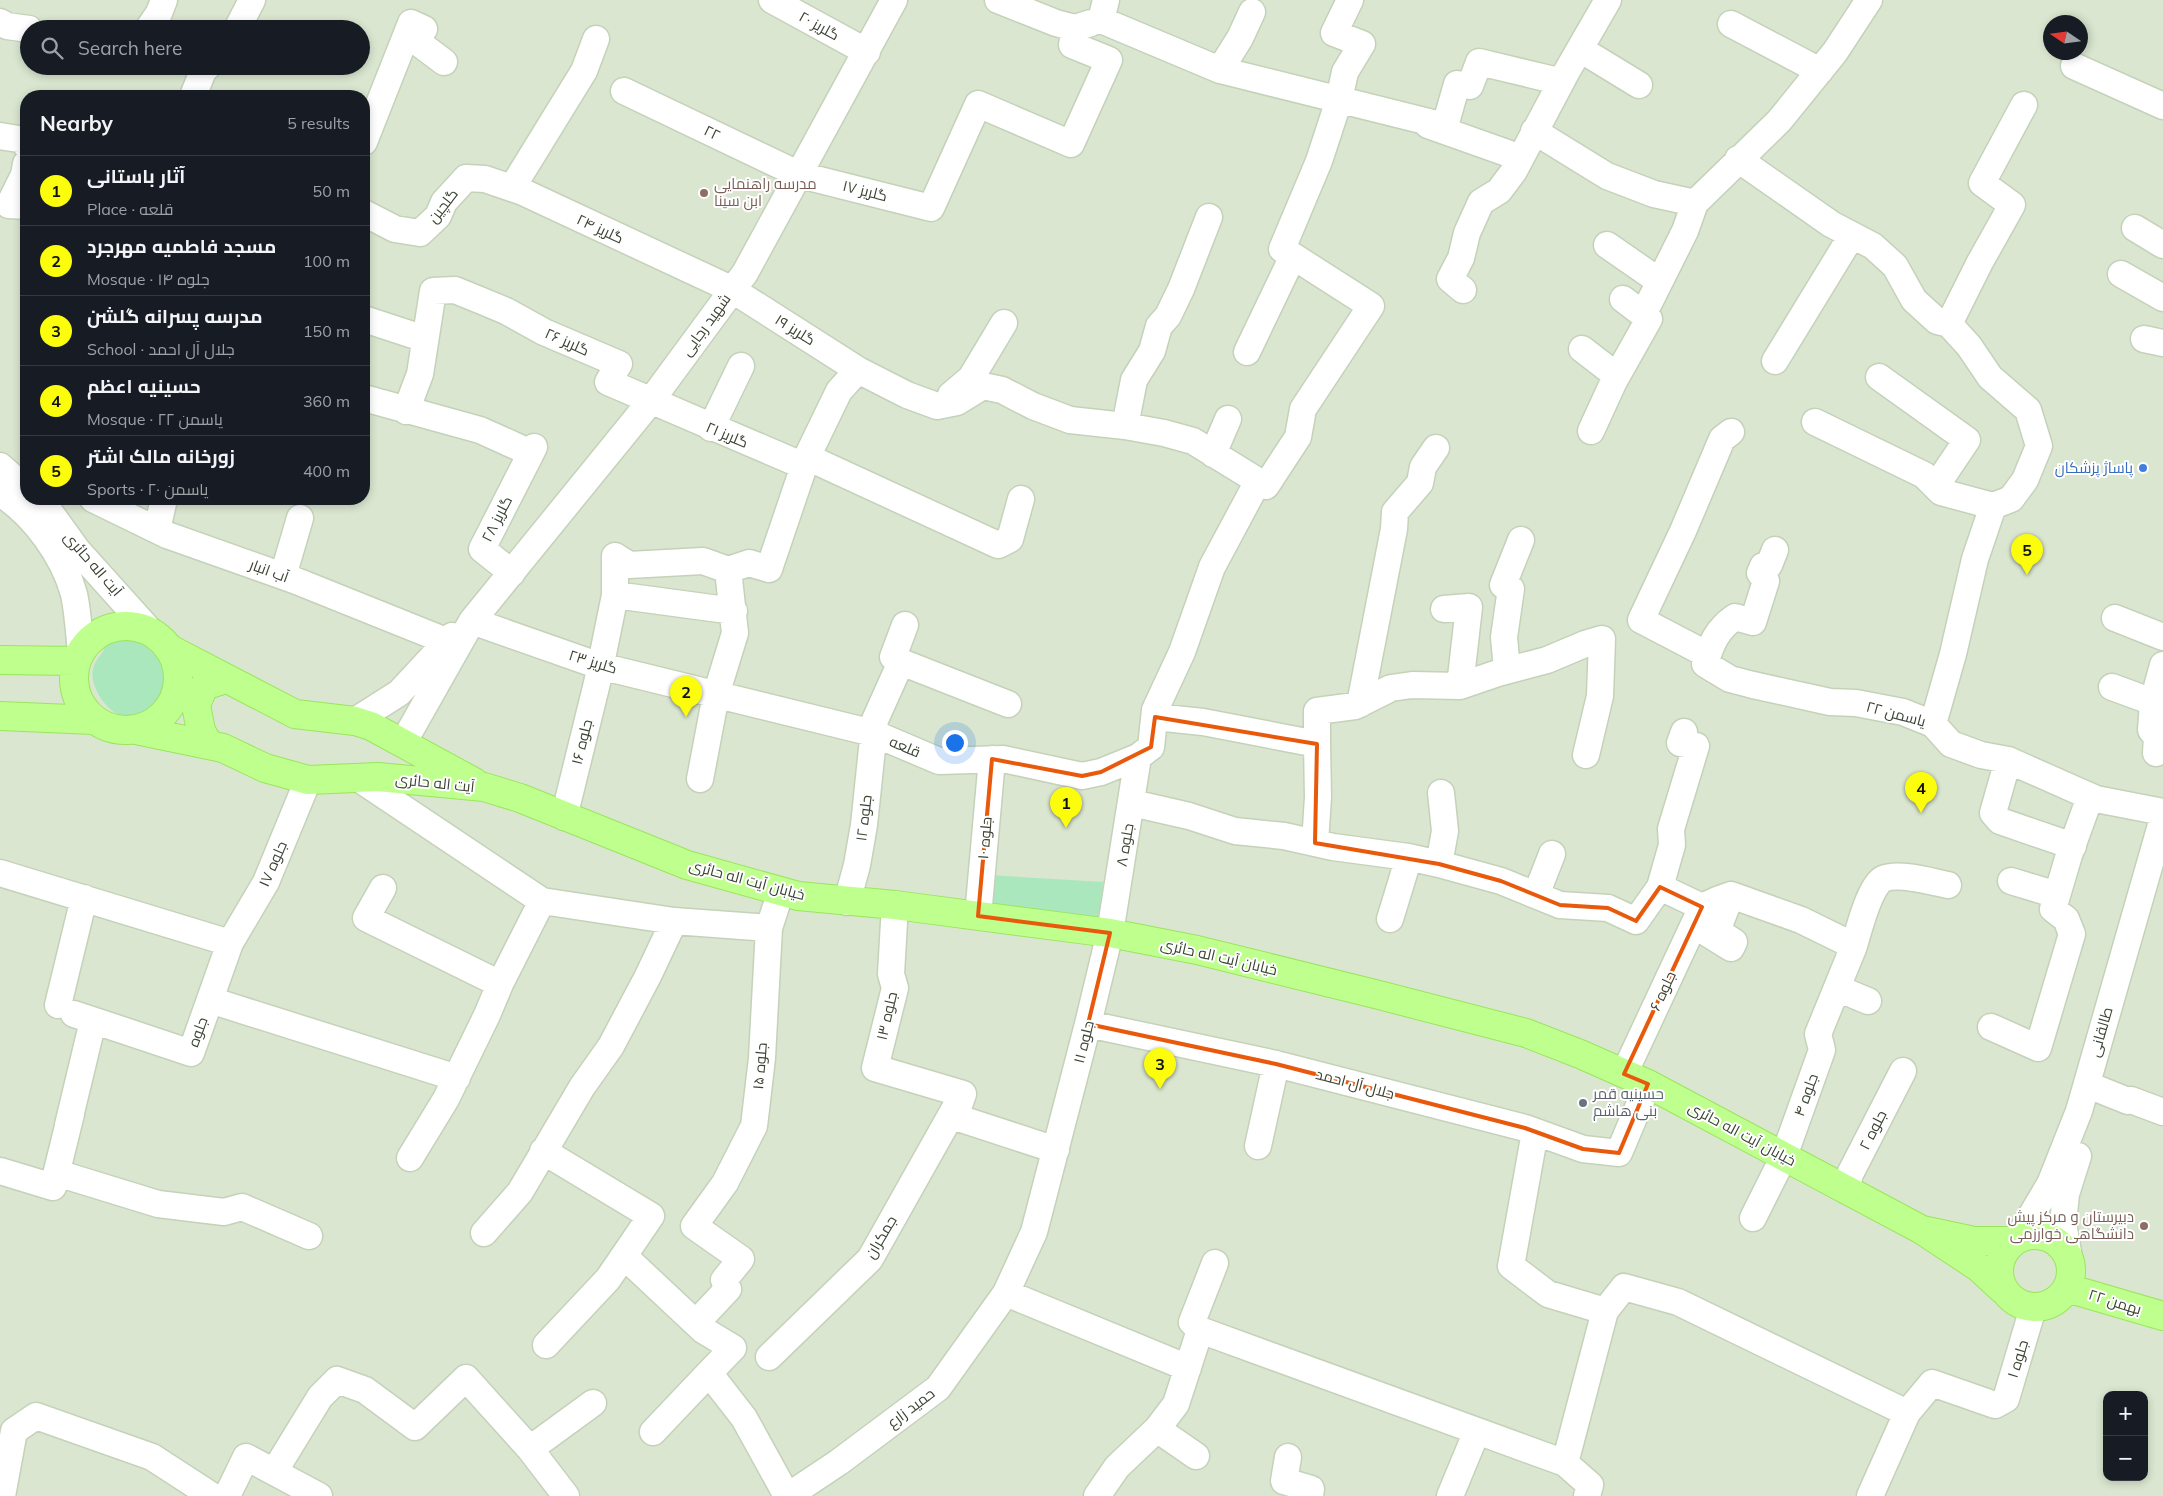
<!DOCTYPE html>
<html lang="en">
<head>
<meta charset="utf-8">
<style>
  :root { --surface:#171b24; --page:#20242c; --text:#f1f3f6; --muted:#9ea1a6; --line:#363941; --accent:#fcfd0d }
  body { margin:0; font-family:Mulish,Cairo,sans-serif; background:var(--page); color:var(--text) }
  .controls { position:absolute; right:15px; bottom:15px; display:grid; overflow:hidden; border-radius:10px; box-shadow:0 2px 8px #0003 }
  .controls button { width:45px; height:45px; display:grid; place-items:center; padding:0; border:0; border-bottom:1px solid var(--line); background:var(--surface); color:var(--text); font:25px sans-serif }
  .compass { position:absolute; left:2043px; top:15px; width:45px; height:45px; border-radius:50%; background:var(--surface); box-shadow:0 2px 8px #0003; rotate:283deg }
  .you { position:absolute; left:954px; top:742px; width:18px; height:18px; margin:-12px; border:4px solid #fff; border-radius:50%; background:#1a73e8; box-shadow:0 0 0 8px #1a73e833 }
  .badge { display:grid; place-items:center; width:32px; height:32px; border-radius:50%; background:var(--accent); color:#111; font-size:16px; font-weight:700 }
  .pin { position:absolute; translate:-50% -41px; filter:drop-shadow(0 1px 2px #0008) }
  .pin::after { content:''; position:absolute; top:26px; width:18px; height:15px; background:inherit; clip-path:polygon(0 0,100% 0,50% 100%) }
  .list { margin:0; padding:0; list-style:none }
  h2 { display:flex; justify-content:space-between; align-items:center; height:65px; margin:0; padding:0 20px; font-size:21px }
  h2 small { font-size:16px; font-weight:400; color:var(--muted) }
  .list li { display:grid; grid-template-columns:32px 1fr auto; gap:15px; align-items:center; box-sizing:border-box; height:70px; padding:0 20px; border-top:1px solid var(--line) }
  .list b { display:block; font-size:19px; white-space:nowrap }
  .list p { margin:0; font-size:16px; white-space:nowrap; color:var(--muted) }
  .list em { font-size:16px; font-style:normal; color:var(--muted) }
  .icon { flex:none; width:28px; height:28px; fill:none; stroke:currentColor; stroke-width:2; stroke-linecap:round; stroke-linejoin:round }
  .map { position:relative; flex:none; width:2163px; height:1496px; overflow:hidden }
  .search { position:absolute; background:var(--surface); box-shadow:0 2px 8px #0003; left:20px; top:20px; width:350px; height:55px; display:flex; align-items:center; gap:12px; box-sizing:border-box; padding:0 18px; border-radius:28px; color:var(--muted); font-size:19px }
  .panel { position:absolute; background:var(--surface); box-shadow:0 2px 8px #0003; left:20px; top:90px; width:350px; height:415px; border-radius:20px }
  .map>svg:first-child { display:block }
  .residential { fill:#dae6d0; fill-rule:evenodd }
  .green { fill:#aae7bc }
  .lines { fill:none; stroke-linecap:round; stroke-linejoin:round }
  .minor-casing { stroke:#c5d2b9; stroke-width:29 }
  .major-casing { stroke:#9ae55d; stroke-width:30 }
  .minor { stroke:#fff; stroke-width:26 }
  .major { stroke:#bfff8e; stroke-width:28 }
  .marked { fill:none; stroke:#e8590c; stroke-width:4; stroke-linejoin:round }
  .education-dot { fill:#8d6e63; stroke:#fff; stroke-width:2 }
  .shop-dot { fill:#3f7fe0; stroke:#fff; stroke-width:2 }
  .worship-dot { fill:#6b7280; stroke:#fff; stroke-width:2 }
  .labels { text-anchor:middle; stroke-width:4; stroke-linejoin:round; paint-order:stroke }
  .street-label { font-size:15px; fill:#3b4333; stroke:#fff }
  .education-label { font-size:15px; fill:#785e54; stroke:#fff; text-anchor:start }
  .shop-label { font-size:15px; fill:#366cbe; stroke:#fff; text-anchor:end }
  .worship-label { font-size:15px; fill:#5b616d; stroke:#fff; text-anchor:start }
</style>
</head>
<body>
<div class="map">
<svg width="2163" height="1496" viewBox="0 0 2163 1496">
  <rect width="100%" height="100%" fill="#e9f2e2"/>
  <!-- residential -->
  <path class="residential" d="M0,0h2163v1496h-2163zM2050,22h30v30h-30zM29,29h332v37h-332zM26,96h338v403h-338zM2107,1395h37v82h-37z"/>
  <!-- green -->
  <path class="green" d="M124,640c5,0 14,-1 19,1 3,1 7,5 9,7 36,25 -7,91 -42,61 -8,-8 -12,-14 -16,-25 -4,-13 0,-21 8,-31 2,-3 4,-8 7,-9 4,-3 11,-3 15,-4z
    M989,875l114,7 -4,37 -110,-15z"/>
  <g class="lines">
    <defs>
      <path id="minor" d="M772,0l95,52
        M998,0l58,23 19,5 16,-5
        M1106,0l-5,20 119,50 225,56 12,-42 13,2 9,-24 71,17
        M0,22l7,4 22,3
        M1731,24l89,47
        M148,29l11,-16 5,-13
        M237,29l15,-29
        M1580,49l59,36
        M2074,66l89,40
        M1220,70l20,-32 12,-26
        M624,91l176,84 131,33 47,-104 93,40 38,-84 -37,-15 3,-17
        M193,96l10,-25 5,-5
        M1428,125l93,33
        M1534,131l73,45 47,18 41,9 84,-82 56,-69 34,-52
        M0,136l25,4 1,5
        M364,142l47,-119 13,6 -8,12 28,21
        M1738,159l93,65 42,22 22,20 19,34 23,21 12,3 20,22 21,31 38,33 11,36 -14,34 -14,19 -18,7 -18,53 -22,95 -20,70
        M26,164l-2,11 -15,30 17,1
        M512,188l72,-117 12,-32
        M364,213l31,16 25,4 18,-17 6,-14 22,-24 19,1 38,13 208,97 127,81 49,25 30,11 20,-4 26,-16 19,4 31,16 37,14 55,6 9,-46 18,-29 7,-25 9,-10 13,-27 28,-72
        M2135,228l28,17
        M1607,245l52,36
        M2121,274l42,24
        M1463,290l-13,-11 11,-21 6,-25 14,-31 18,-11 15,-20 53,-100 41,-71
        M1623,299l26,20
        M364,319l61,20
        M1949,324l31,-62 32,-57 -30,-22 42,-78
        M2144,339l19,4
        M1582,349l35,27
        M1247,352l46,-96
        M1775,361l77,-126
        M1879,377l88,63 -31,46
        M951,395l20,-17 33,-55
        M364,398l116,32 40,18 10,7 4,-8
        M406,411l14,-37 13,-83 22,-1 27,11 24,10 38,21 75,32 -11,18 196,84
        M1815,422l109,53 17,17 52,14
        M1125,426l39,7 29,8 73,45 32,-49 5,-28 68,-103 -89,-57 37,-88 20,-61 6,-28 17,-28 -28,-11 16,-33
        M711,428l30,-62
        M1591,431l22,-48 36,-64 -4,-8 40,-80 10,-28
        M1213,454l15,-35
        M807,457l191,88 12,-6 11,-40
        M0,466l26,23
        M0,493c34,22 63,62 74,101 4,19 5,39 7,58
        M38,499l6,5 34,47 71,79
        M93,499l74,36 127,45 152,61
        M157,530l7,-31
        M1775,550l-6,15 -6,1 -3,7 6,8 -13,41 -18,-5c-18,12 -24,27 -30,47l25,15 23,6 77,17 26,1 47,9 30,12 18,20 30,11 27,5 88,39 67,13
        M512,573l-30,-24 48,-94
        M283,576l17,-58
        M615,595l119,16
        M1444,609l25,-2 -9,79
        M2115,618l48,19
        M472,621l128,45 273,67 66,28 64,-2 79,17 19,-4 37,-15 13,-10 4,-37 27,-58 30,-85 46,-86
        M1708,655l-67,-35 42,-89 39,-92 9,-7
        M901,662l107,42
        M1507,670l-3,-33 7,-48 -8,-4 18,-45
        M2112,687l41,15
        M1360,704l34,-175 1,-17 25,-29 3,-16 13,-19
        M1155,717l48,5 114,22 1,53 -3,46
        M355,721l44,-28 53,-57
        M403,743l69,-122 178,-219 95,-129 149,-273
        M1317,744v-33l38,-5 36,-18 21,-3 48,1 38,-13 49,-13 38,-16 17,-5 -2,57 -14,59
        M2156,753l1,-16 -6,-7 2,-28 10,-37
        M1138,757l-28,176 -22,91 -54,208 -28,61 182,75
        M2008,760l-15,53 7,8 73,25
        M358,778l184,123 132,20 95,7
        M700,779l16,-84 19,-62 -7,-63
        M1132,803l57,13 46,15 49,5 49,11 75,10 31,7 62,17 59,24 48,3 28,13 24,-34 42,20
        M564,817l33,-134 18,-88v-39l14,9 74,-4 25,9 21,-7 20,6 38,-112 32,-66 19,-21
        M1439,864l6,-33 -4,-38
        M0,873l230,70
        M2011,881l46,14
        M1660,887l12,-42 -1,-16 25,-83 -16,-3 4,-11
        M383,888l-17,30 134,66
        M1536,895l16,-41
        M847,902l10,-37 7,-40 11,-105 26,-58 -8,-5 12,-32
        M895,905l-4,69 4,14 -20,80 88,26 -8,23 101,33
        M1702,907l15,-7 14,-5 70,25 53,26 -36,88 4,16 -38,106 -31,62
        M978,916l14,-157
        M1390,919l19,-62
        M1694,925l37,23 3,-6 -17,-11 14,-36
        M1854,946c4,-14 16,-61 29,-67 16,-7 49,3 65,6
        M1837,988l31,13
        M210,1000l247,78
        M58,1005l26,-107
        M74,1014l117,39 39,-110 36,-61 42,-102
        M1088,1024l188,40 249,64 58,21 36,4 29,-69
        M1991,1027l47,21 34,-114 -6,-15 -13,-10 16,-54 21,-58
        M1624,1074l78,-167
        M2098,1089l30,12 3,-1 32,12
        M68,1125l25,-104
        M1258,1146l18,-82
        M543,1151l108,65 -43,63 -62,66
        M410,1158l36,-59 41,-84 13,-31 42,-83
        M0,1171l53,16 18,-73
        M57,1173l101,31 66,8 18,-5 67,29
        M1846,1190l4,-16 53,-103
        M484,1233l36,-41 62,-105 29,-41 37,-70 26,-55
        M2018,1238l32,-54 29,-73 84,-293
        M624,1256l79,74 30,18 -24,25 35,45 43,78
        M2069,1258l-6,-35 3,-29 12,-38
        M1605,1311l19,-24 54,15 229,111
        M696,1323l32,-34 -4,-9 17,-21 -47,-33 31,-43 29,-57 8,-68 7,-130 12,-37
        M1200,1330l365,133 40,-152 -57,-17 -37,-28 24,-134
        M769,1357l101,-98 90,-160
        M1157,1429l39,27
        M653,1432l56,-59
        M530,1449l63,-46
        M1288,1457l-4,24 27,8 -1,7
        M1565,1463l25,22 -3,11
        M274,1472l46,-75 17,-17 28,10 50,37 51,-49 64,71 36,47
        M2,1496l12,-65 22,-15 116,41 60,39
        M227,1496l19,-39 73,39
        M788,1496l51,-34 99,-74 68,-95
        M1097,1496l20,-29 40,-38 19,-25 24,-74 -8,-8 23,-59
        M1450,1496l27,-65
        M1870,1496l37,-83 25,-30 63,22 11,-6 27,-91"/>
      <path id="major" d="M74 678a52 52 0 1 1 104 0a52 52 0 1 1-104 0Z
        M168,648l127,66 60,7 16,5 103,56
        M0,660l76,1
        M0,716l94,4
        M136,730l87,18 42,20 43,12 70,-3 106,10 36,11 167,67 111,31 97,9 215,28 87,17 182,45 147,38 54,21 68,30 274,146
        M209,745l-8,-14 -5,-26 8,-19 22,-7
        M1999 1271a36 36 0 1 1 72 0a36 36 0 1 1-72 0Z
        M2067,1288l96,28
        M2003,1290l-25,-23 -56,-37 52,11h38"/>
    </defs>
    <!-- minor casing -->
    <use href="#minor" class="minor-casing"/>
    <!-- major casing -->
    <use href="#major" class="major-casing"/>
    <!-- minor -->
    <use href="#minor" class="minor"/>
    <!-- major -->
    <use href="#major" class="major"/>
  </g>
  <!-- marked area -->
  <path class="marked" d="M1155,717l162,27 -2,99 124,21 62,17 59,24 48,3 28,13 24,-34 42,20 -78,167 24,10 -29,69 -36,-4 -58,-21 -249,-64 -188,-40 22,-91 -132,-17 14,-157 90,17 19,-4 50,-25z"/>
  <!-- markers -->
  <g class="education-dot">
    <circle cx="704" cy="193" r="5"/>
    <circle cx="2144" cy="1226" r="5"/>
  </g>
  <circle class="shop-dot" cx="2143" cy="468" r="5"/>
  <circle class="worship-dot" cx="1583" cy="1103" r="5"/>
  <g class="labels">
    <!-- street labels -->
    <g class="street-label">
      <text transform="translate(819 26) rotate(29)" y="5">گلریز ۲۰</text>
      <text transform="translate(712 133) rotate(26)" y="5">۲۲</text>
      <text transform="translate(865 191) rotate(14)" y="5">گلریز ۱۷</text>
      <text transform="translate(443 206) rotate(-52)" y="5">گلچین</text>
      <text transform="translate(600 229) rotate(25)" y="5">گلریز ۲۴</text>
      <text transform="translate(706 325) rotate(-54)" y="5">شهید رجایی</text>
      <text transform="translate(795 330) rotate(32)" y="5">گلریز ۱۹</text>
      <text transform="translate(567 342) rotate(24)" y="5">گلریز ۲۶</text>
      <text transform="translate(727 435) rotate(23)" y="5">گلریز ۲۱</text>
      <text transform="translate(497 519) rotate(-63)" y="5">گلریز ۲۸</text>
      <text transform="translate(93 564) rotate(49)" y="5">آیت اله حائری</text>
      <text transform="translate(269 571) rotate(20)" y="5">آب انبار</text>
      <text transform="translate(593 662) rotate(17)" y="5">گلریز ۲۳</text>
      <text transform="translate(1896 714) rotate(15)" y="5">یاسمن ۲۲</text>
      <text transform="translate(582 742) rotate(-76)" y="5">جلوه ۱۶</text>
      <text transform="translate(905 747) rotate(23)" y="5">قلعه</text>
      <text transform="translate(435 783) rotate(6)" y="5">آیت اله حائری</text>
      <text transform="translate(864 818) rotate(-83)" y="5">جلوه ۱۲</text>
      <text transform="translate(985 838) rotate(-85)" y="5">جلوه ۱۰</text>
      <text transform="translate(1125 845) rotate(-80)" y="5">جلوه ۸</text>
      <text transform="translate(273 864) rotate(-66)" y="5">جلوه ۱۷</text>
      <text transform="translate(747 880) rotate(15)" y="5">خیابان آیت اله حائری</text>
      <text transform="translate(1219 957) rotate(13)" y="5">خیابان آیت اله حائری</text>
      <text transform="translate(1663 991) rotate(-65)" y="5">جلوه ۶</text>
      <text transform="translate(887 1016) rotate(-77)" y="5">جلوه ۱۳</text>
      <text transform="translate(198 1032) rotate(-70)" y="5">جلوه</text>
      <text transform="translate(2101 1032) rotate(-74)" y="5">طالقانی</text>
      <text transform="translate(1084 1042) rotate(-76)" y="5">جلوه ۱۱</text>
      <text transform="translate(760 1066) rotate(-85)" y="5">جلوه ۱۵</text>
      <text transform="translate(1355 1084) rotate(15)" y="5">جلال آل احمد</text>
      <text transform="translate(1806 1095) rotate(-70)" y="5">جلوه ۴</text>
      <text transform="translate(1873 1130) rotate(-63)" y="5">جلوه ۲</text>
      <text transform="translate(1742 1134) rotate(28)" y="5">خیابان آیت اله حائری</text>
      <text transform="translate(881 1237) rotate(-59)" y="5">جمکران</text>
      <text transform="translate(2115 1302) rotate(17)" y="5">۲۲ بهمن</text>
      <text transform="translate(2018 1359) rotate(-73)" y="5">جلوه ۱</text>
      <text transform="translate(911 1408) rotate(-37)" y="5">حمید زارع</text>
    </g>
    <!-- education labels -->
    <g class="education-label">
      <text x="714" y="189">مدرسه راهنمایی<tspan x="714" dy="17">ابن سینا</tspan></text>
      <text x="2134" y="1222" text-anchor="end">دبیرستان و مرکز پیش<tspan x="2134" dy="17">دانشگاهی خوارزمی</tspan></text>
    </g>
    <!-- shop labels -->
    <g class="shop-label">
      <text x="2133" y="473">پاساژ پزشکان</text>
    </g>
    <!-- worship labels -->
    <g class="worship-label">
      <text x="1593" y="1099">حسینیه قمر<tspan x="1593" dy="17">بنی هاشم</tspan></text>
    </g>
  </g>
</svg>
<div class="controls">
<button>+</button>
<button>−</button>
</div>
<svg class="compass" viewBox="-18 -18 36 36"><path d="M0-13l5 13h-10z" fill="#e53935"/><path d="M0 13l5-13h-10z" fill="#9ea1a6"/></svg>
<div class="you"></div>
<div class="pin badge" style="left:1066px;top:828px">1</div>
<div class="pin badge" style="left:686px;top:717px">2</div>
<div class="pin badge" style="left:1160px;top:1089px">3</div>
<div class="pin badge" style="left:1921px;top:813px">4</div>
<div class="pin badge" style="left:2027px;top:575px">5</div>
<div class="search"><svg class="icon" aria-label="search" viewBox="0 0 24 24"><circle cx="10" cy="10" r="6"/><path d="M15 15l6 6"/></svg>Search here</div>
<section class="panel">
<h2>Nearby<small>5 results</small></h2>
<ul class="list">
<li><span class="badge">1</span><div><b>آثار باستانی</b><p>Place · قلعه</p></div><em>50 m</em></li>
<li><span class="badge">2</span><div><b>مسجد فاطمیه مهرجرد</b><p>Mosque · جلوه ۱۴</p></div><em>100 m</em></li>
<li><span class="badge">3</span><div><b>مدرسه پسرانه گلشن</b><p>School · جلال آل احمد</p></div><em>150 m</em></li>
<li><span class="badge">4</span><div><b>حسینیه اعظم</b><p>Mosque · یاسمن ۲۲</p></div><em>360 m</em></li>
<li><span class="badge">5</span><div><b>زورخانه مالک اشتر</b><p>Sports · یاسمن ۲۰</p></div><em>400 m</em></li>
</ul>
</section>
</div>
</body>
</html>
